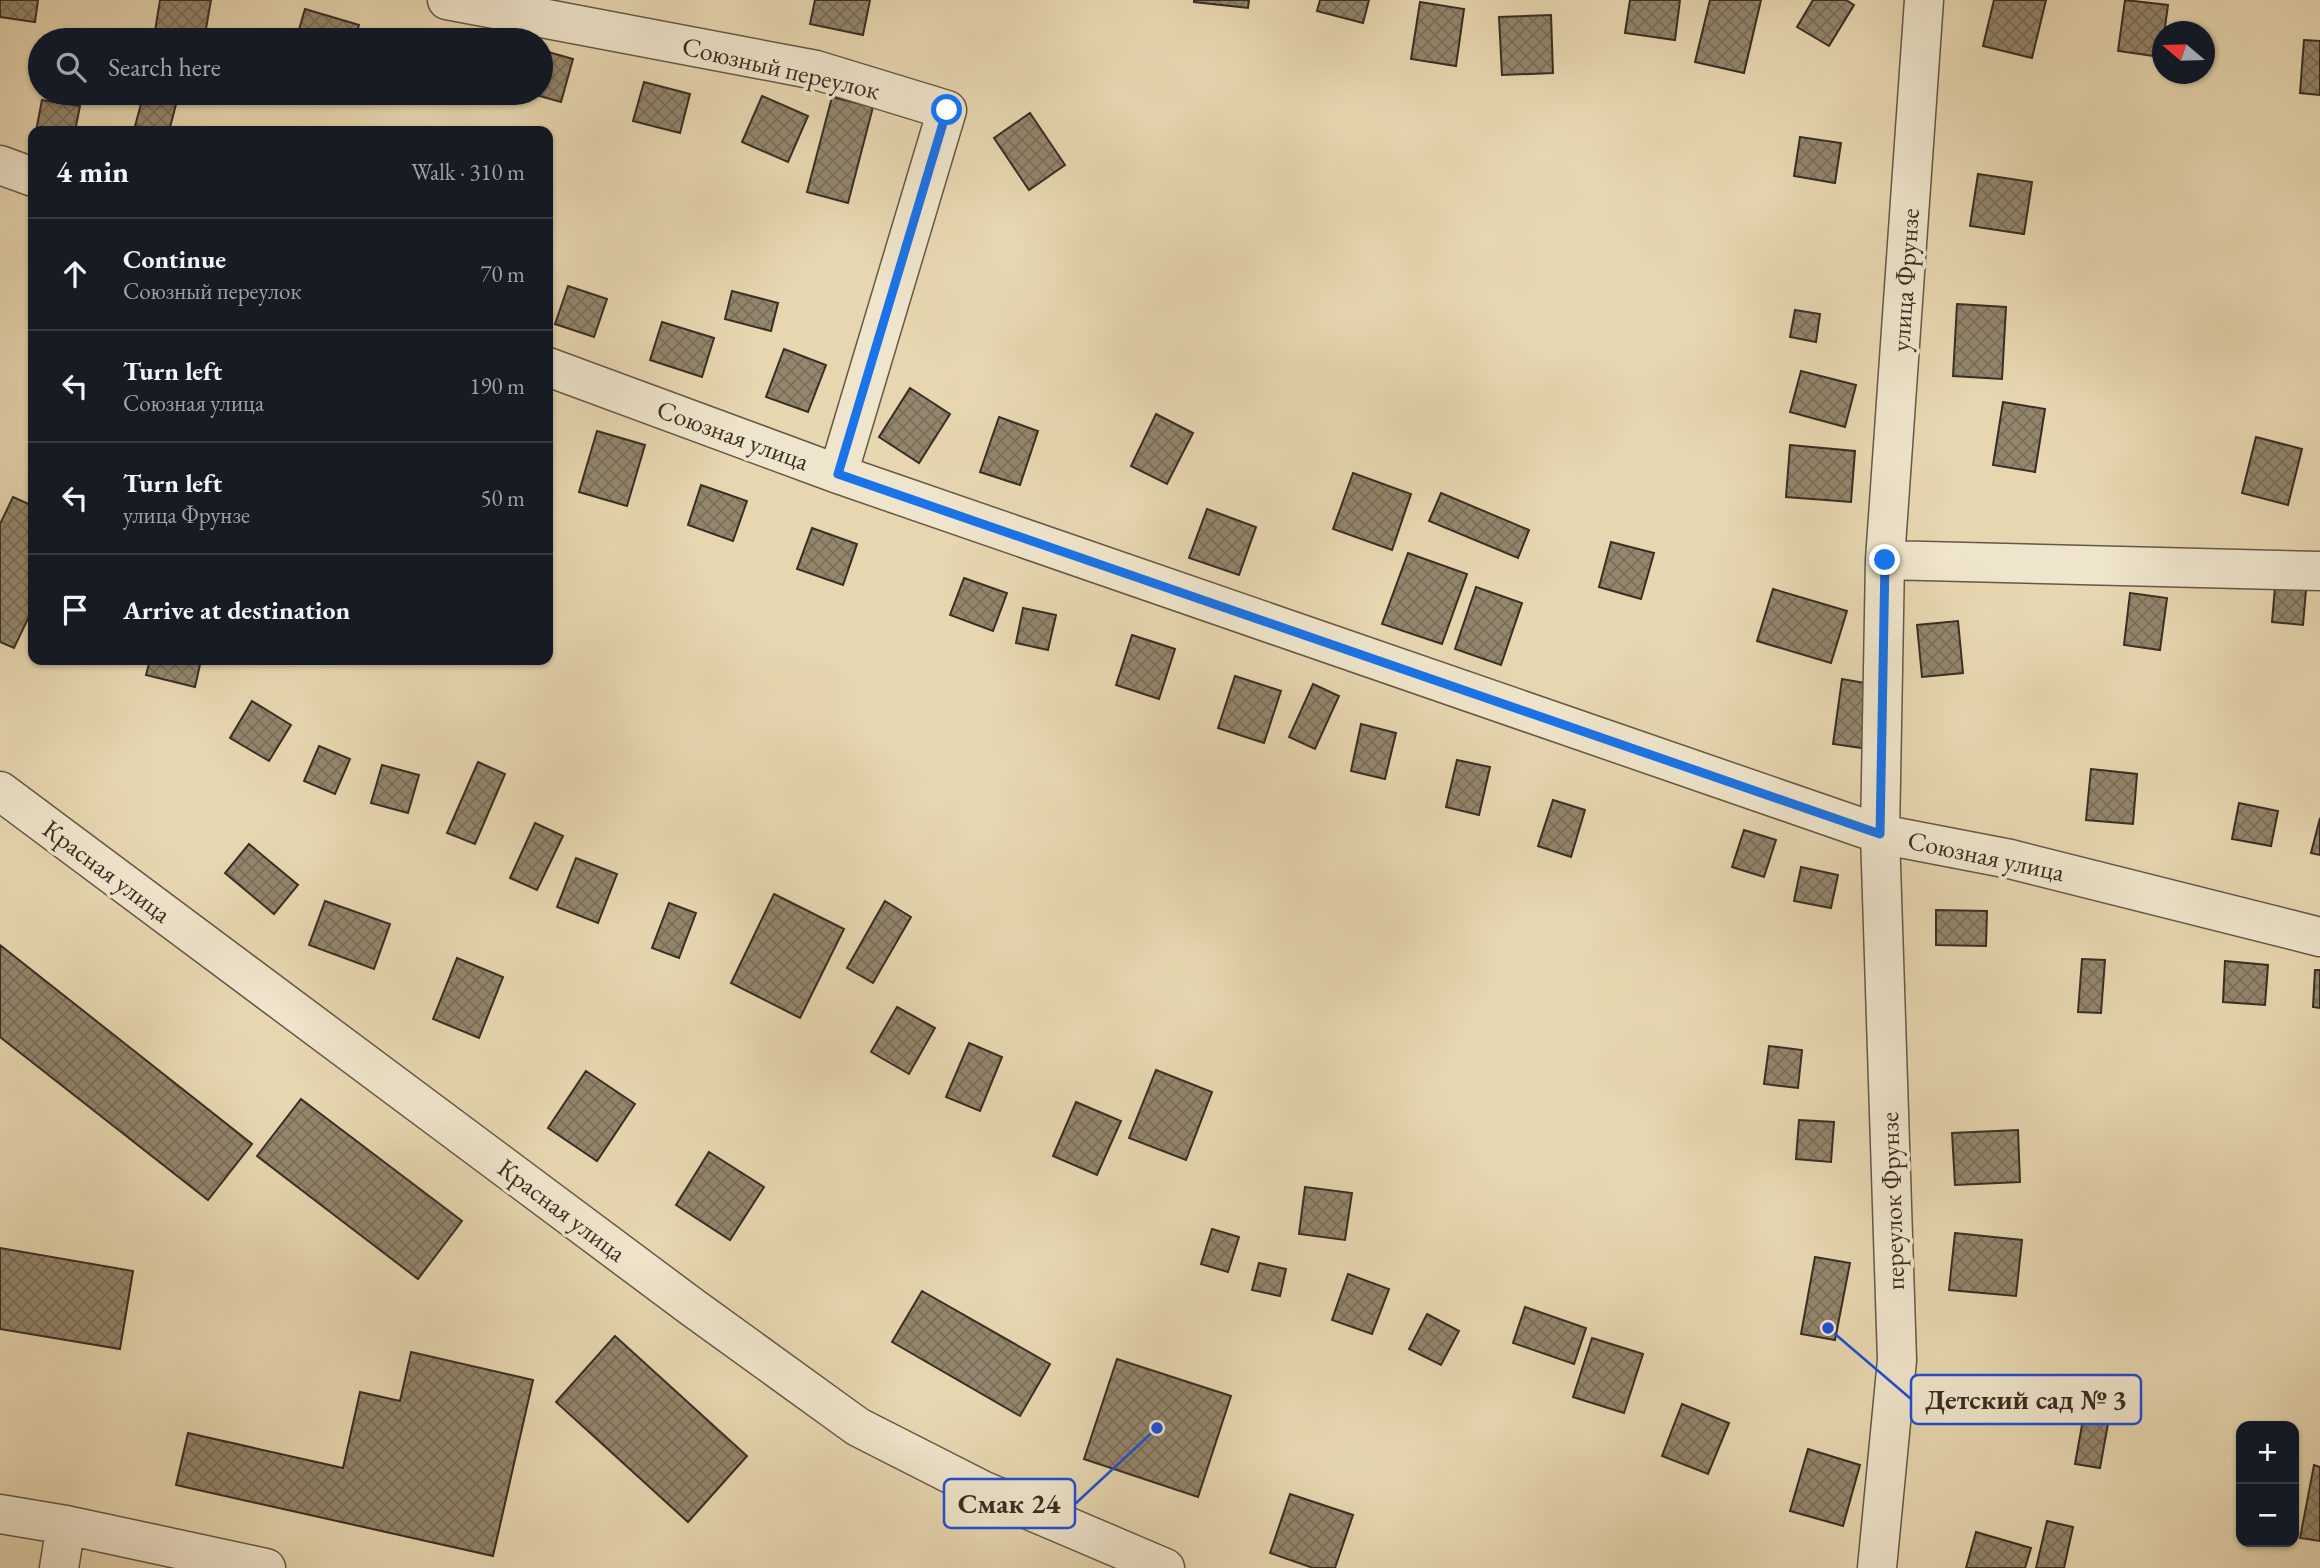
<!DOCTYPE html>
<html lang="en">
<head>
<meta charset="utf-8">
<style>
  :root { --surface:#171b24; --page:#20242c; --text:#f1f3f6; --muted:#9ea1a6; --line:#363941 }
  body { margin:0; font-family:"EB Garamond",serif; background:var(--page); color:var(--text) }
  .controls { position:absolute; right:21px; bottom:21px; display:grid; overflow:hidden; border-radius:14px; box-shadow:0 2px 5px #0004 }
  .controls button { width:63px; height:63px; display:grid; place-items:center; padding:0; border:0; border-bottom:2px solid var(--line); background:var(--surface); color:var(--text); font:35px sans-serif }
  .compass { position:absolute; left:2152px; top:21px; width:63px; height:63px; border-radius:50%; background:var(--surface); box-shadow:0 2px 5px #0004; rotate:289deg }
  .stop { position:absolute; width:21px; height:21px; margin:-16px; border:5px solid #1a73e8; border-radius:50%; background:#fff }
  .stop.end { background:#1a73e8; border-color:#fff; box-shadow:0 2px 7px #0008 }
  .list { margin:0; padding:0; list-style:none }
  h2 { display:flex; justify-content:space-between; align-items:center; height:91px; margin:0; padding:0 28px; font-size:30px }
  h2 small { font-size:23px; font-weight:400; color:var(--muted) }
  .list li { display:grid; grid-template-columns:46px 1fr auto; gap:21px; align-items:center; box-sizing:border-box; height:112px; padding:0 28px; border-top:2px solid var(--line) }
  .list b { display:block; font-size:26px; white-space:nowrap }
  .list p { margin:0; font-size:23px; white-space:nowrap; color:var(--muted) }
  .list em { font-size:23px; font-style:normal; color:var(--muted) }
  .icon { flex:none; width:38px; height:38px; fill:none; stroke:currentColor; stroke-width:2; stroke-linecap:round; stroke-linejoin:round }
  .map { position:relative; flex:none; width:2320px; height:1568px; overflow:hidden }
  .search { position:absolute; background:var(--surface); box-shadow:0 2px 5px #0004; left:28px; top:28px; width:525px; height:77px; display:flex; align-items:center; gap:18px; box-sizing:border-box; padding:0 24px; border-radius:38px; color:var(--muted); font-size:26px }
  .panel { position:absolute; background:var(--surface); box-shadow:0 2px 5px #0004; left:28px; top:126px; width:525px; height:539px; border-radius:14px }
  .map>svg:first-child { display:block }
  .building { fill:url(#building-cross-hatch); stroke:#392e24; stroke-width:2 }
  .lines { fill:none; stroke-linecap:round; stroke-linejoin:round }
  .minor-casing { stroke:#645847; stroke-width:41 }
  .minor { stroke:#efe5cc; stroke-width:38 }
  .route { stroke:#1a73e8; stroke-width:9 }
  .labels { text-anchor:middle; stroke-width:7; stroke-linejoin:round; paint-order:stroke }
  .street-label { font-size:26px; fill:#392e24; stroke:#efe5cc }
  .leader { fill:none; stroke:#1d4ed8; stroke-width:2.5 }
  .callout-dot { fill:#1d4ed8; stroke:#efe5cc; stroke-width:2.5 }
  .callout { fill:#efe5cc; stroke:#1d4ed8; stroke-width:2.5 }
  .callout-label { font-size:28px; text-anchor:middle; font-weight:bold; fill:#392e24 }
</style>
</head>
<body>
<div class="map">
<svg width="2320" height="1568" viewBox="0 0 2320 1568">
  <defs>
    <pattern id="building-cross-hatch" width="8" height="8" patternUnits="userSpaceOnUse" patternTransform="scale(1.75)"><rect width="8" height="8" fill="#93866d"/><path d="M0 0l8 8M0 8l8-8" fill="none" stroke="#796e59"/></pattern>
  </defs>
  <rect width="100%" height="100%" fill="#e7d7b0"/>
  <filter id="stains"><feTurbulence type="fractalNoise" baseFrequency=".00286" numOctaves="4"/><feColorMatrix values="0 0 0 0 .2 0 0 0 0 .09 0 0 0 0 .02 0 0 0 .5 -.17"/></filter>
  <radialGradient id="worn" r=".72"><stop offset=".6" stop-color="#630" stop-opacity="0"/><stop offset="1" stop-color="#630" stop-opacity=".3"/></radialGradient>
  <!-- building -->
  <path class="building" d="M0,0h38l-3,22 -35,-5z
    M160,0h51l-7,40h-34l-16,-3z
    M815,0h55l-7,35 -53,-11z
    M1194,0h55l-1,8 -54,-6z
    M1320,0h49l-6,23 -46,-12z
    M1630,0h50l-5,40 -50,-7z
    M1710,0h51l-17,73 -49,-11z
    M1813,0h33l8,5 -25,41 -32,-19z
    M1994,0h52l-14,58 -49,-12z
    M2125,0l43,5 -7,52 -43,-6z
    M1420,2l44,7 -8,57 -45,-7z
    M305,9l54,16 -5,15h-58z
    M1551,15l2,58 -51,2 -3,-58z
    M2304,40l16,1v54l-20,-2z
    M541,50l32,9 -12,43 -32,-9h12z
    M644,82l46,12 -10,39 -47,-12z
    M144,93h18l16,4 -9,34h-15l-19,-5z
    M303,93h35l-2,9z
    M762,96l46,20 -20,46 -46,-20z
    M832,97l41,10 -25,96 -41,-11z
    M42,100l38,6 -5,25h-39z
    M1030,113l35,52 -36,25 -35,-52z
    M1800,137l41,6 -6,40 -41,-7z
    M1978,174l54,8 -8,52 -54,-8z
    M568,286l39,13 -13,38 -39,-13z
    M732,291l46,12 -7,28 -46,-12z
    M1957,304l49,3 -4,72 -49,-3z
    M1795,310l25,4 -4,28 -26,-5z
    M662,322l52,16 -12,39 -52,-17z
    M784,349l42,16 -18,47 -42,-15z
    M1801,371l55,14 -11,42 -55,-15z
    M910,388l40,26 -31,49 -40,-26z
    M2003,402l42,7 -10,63 -42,-7z
    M1156,414l37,19 -26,51 -36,-18z
    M999,417l39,14 -18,54 -40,-13z
    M597,431l48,14 -18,61 -48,-14z
    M2256,437l46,12 -14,56 -46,-12z
    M1790,445l65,6 -4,51 -65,-5z
    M1353,473l58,21 -19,56 -59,-21z
    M701,485l46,16 -14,40 -45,-16z
    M1441,493l88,37 -11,28 -89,-37z
    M13,497l20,9v102l-19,40 -14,-6v-118z
    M1207,509l49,18 -17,48 -50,-17z
    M812,528l45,16 -14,41 -46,-16z
    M1611,542l43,11 -13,46 -42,-12z
    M1408,553l59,21 -25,70 -60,-20z
    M964,578l43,15 -14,38 -43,-16z
    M1476,587l46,16 -21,62 -46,-16z
    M2275,587l31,3 -3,35 -31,-3z
    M1773,589l74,22 -16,52 -74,-22z
    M2130,593l37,5 -7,52 -36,-5z
    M1023,608l33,7 -8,35 -32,-7z
    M1958,621l5,52 -41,4 -5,-52z
    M1132,635l43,14 -16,50 -43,-14z
    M150,660h51l-6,27 -49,-12z
    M1235,676l46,15 -17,52 -46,-15z
    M1842,679l29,5 -9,64 -29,-4z
    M1313,684l26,12 -24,53 -26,-12z
    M252,701l39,24 -22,36 -39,-23z
    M1361,724l35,9 -11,46 -34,-8z
    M319,746l31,13 -15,35 -31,-13z
    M1457,760l33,7 -11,48 -33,-8z
    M478,762l27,12 -30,70 -28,-11z
    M382,765l37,10 -11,38 -37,-10z
    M2091,769l46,5 -4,50 -47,-4z
    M1553,800l32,10 -14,47 -33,-11z
    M2239,803l39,8 -7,35 -39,-7z
    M2320,818v37l-9,-2z
    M535,823l28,13 -26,54 -27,-12z
    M1744,830l32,10 -12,37 -32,-10z
    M249,844l49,41 -24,29 -49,-41z
    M576,858l41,16 -19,49 -41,-16z
    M1801,867l37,8 -7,33 -37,-7z
    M774,894l70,35 -44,89 -69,-35z
    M325,901l65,23 -16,45 -65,-24z
    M885,901l26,16 -38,66 -26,-15z
    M669,903l27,10 -17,45 -27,-10z
    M1936,910l51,1 -1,35 -50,-1z
    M0,945l252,199 -44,56 -208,-163z
    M457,958l46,19 -24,61 -46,-19z
    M2082,959l23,1 -4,53 -23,-1z
    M2225,961l43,4 -3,40 -42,-3z
    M2315,970h5v38l-7,-1z
    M897,1007l38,21 -26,46 -38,-22z
    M969,1043l33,14 -22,54 -34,-14z
    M1769,1046l33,4 -4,38 -34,-4z
    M1156,1070l56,22 -26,68 -57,-22z
    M586,1071l49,33 -38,57 -49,-33z
    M301,1099l161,122 -44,58 -161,-123z
    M1076,1102l45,19 -24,54 -44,-19z
    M1799,1120l35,2 -3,40 -35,-3z
    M2018,1130l2,52 -65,3 -3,-52z
    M709,1152l55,35 -34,53 -54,-35z
    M1305,1187l47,6 -7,47 -46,-6z
    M1212,1229l27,8 -11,35 -27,-8z
    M1955,1233l67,7 -6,56 -67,-6z
    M0,1248l133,23 -13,78 -120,-20z
    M1815,1257l35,6 -15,77 -34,-6z
    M1259,1263l27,6 -6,27 -28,-6z
    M1348,1274l41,15 -17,45 -40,-14z
    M922,1291l128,73 -30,52 -128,-74z
    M1525,1307l61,21 -12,36 -61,-21z
    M1427,1314l32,17 -18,34 -32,-16z
    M615,1336l132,120 -59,66 -132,-120z
    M1592,1338l51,16 -19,59 -51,-16z
    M411,1352l122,28 -40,176 -317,-71 12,-52 155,35 17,-76 40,9z
    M1117,1359l114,37 -33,101 -114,-38z
    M2088,1392l25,4 -13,72 -25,-4z
    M1682,1404l47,19 -21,51 -46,-18z
    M1808,1449l52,16 -17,61 -53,-15z
    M2314,1465l6,2v74l-20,-3z
    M1290,1494l63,21 -18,53h-22l-43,-15z
    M2047,1521l26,6 -9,41h-28z
    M1976,1532l55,16 -6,20h-59z"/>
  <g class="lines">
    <defs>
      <path id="minor" d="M447,0l369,70 131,40 -109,364
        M0,165l33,12
        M548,367l290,107 1042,360 130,25 310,78
        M1885,560l435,11
        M0,791l692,516 166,120 124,63 183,78
        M0,1514l66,11 200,43
        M59,1568l7,-43
        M1877,1568l20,-208 -17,-526 5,-274 39,-560"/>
    </defs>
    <!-- minor casing -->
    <use href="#minor" class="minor-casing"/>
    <!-- minor -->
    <use href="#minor" class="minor"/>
  </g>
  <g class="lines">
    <!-- route -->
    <path class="route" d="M947,110l-109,364 1042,360 5,-274"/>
  </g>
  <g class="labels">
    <!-- street labels -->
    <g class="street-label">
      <text transform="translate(781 68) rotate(13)" y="9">Союзный переулок</text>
      <text transform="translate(1905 280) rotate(-86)" y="9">улица Фрунзе</text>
      <text transform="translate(733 435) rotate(20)" y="9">Союзная улица</text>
      <text transform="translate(1986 856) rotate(12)" y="9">Союзная улица</text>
      <text transform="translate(107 871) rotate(37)" y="9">Красная улица</text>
      <text transform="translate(1892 1201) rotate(-92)" y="9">переулок Фрунзе</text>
      <text transform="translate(562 1210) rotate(37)" y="9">Красная улица</text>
    </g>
  </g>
  <!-- callouts -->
  <path class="leader" d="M1828 1328L1911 1399M1157 1428L1075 1504"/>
  <g class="callout-dot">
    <circle cx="1828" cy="1328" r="7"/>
    <circle cx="1157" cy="1428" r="7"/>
  </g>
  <g class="callout">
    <rect x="1911" y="1375" width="230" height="49" rx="7"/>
    <rect x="944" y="1479" width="131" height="49" rx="7"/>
  </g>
  <g class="callout-label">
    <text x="2026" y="1409">Детский сад № 3</text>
    <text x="1009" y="1513">Смак 24</text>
  </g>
  <rect width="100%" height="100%" filter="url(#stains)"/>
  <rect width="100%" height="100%" fill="url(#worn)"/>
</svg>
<div class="controls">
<button>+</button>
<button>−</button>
</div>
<svg class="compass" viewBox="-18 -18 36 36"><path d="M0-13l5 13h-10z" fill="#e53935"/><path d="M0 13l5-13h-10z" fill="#9ea1a6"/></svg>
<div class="stop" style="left:947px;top:110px"></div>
<div class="stop end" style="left:1885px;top:560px"></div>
<div class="search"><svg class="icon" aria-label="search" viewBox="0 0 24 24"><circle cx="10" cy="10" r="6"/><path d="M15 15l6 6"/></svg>Search here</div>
<section class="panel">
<h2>4 min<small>Walk · 310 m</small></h2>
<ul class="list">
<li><svg class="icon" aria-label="ahead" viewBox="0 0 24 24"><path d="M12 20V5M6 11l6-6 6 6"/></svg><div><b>Continue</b><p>Союзный переулок</p></div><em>70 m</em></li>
<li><svg class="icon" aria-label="left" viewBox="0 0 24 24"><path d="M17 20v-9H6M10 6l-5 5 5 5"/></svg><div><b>Turn left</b><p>Союзная улица</p></div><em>190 m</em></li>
<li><svg class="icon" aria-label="left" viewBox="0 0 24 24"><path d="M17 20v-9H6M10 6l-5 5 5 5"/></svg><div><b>Turn left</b><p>улица Фрунзе</p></div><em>50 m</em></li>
<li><svg class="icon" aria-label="arrive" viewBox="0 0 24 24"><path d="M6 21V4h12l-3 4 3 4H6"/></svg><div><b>Arrive at destination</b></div></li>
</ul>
</section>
</div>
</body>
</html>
